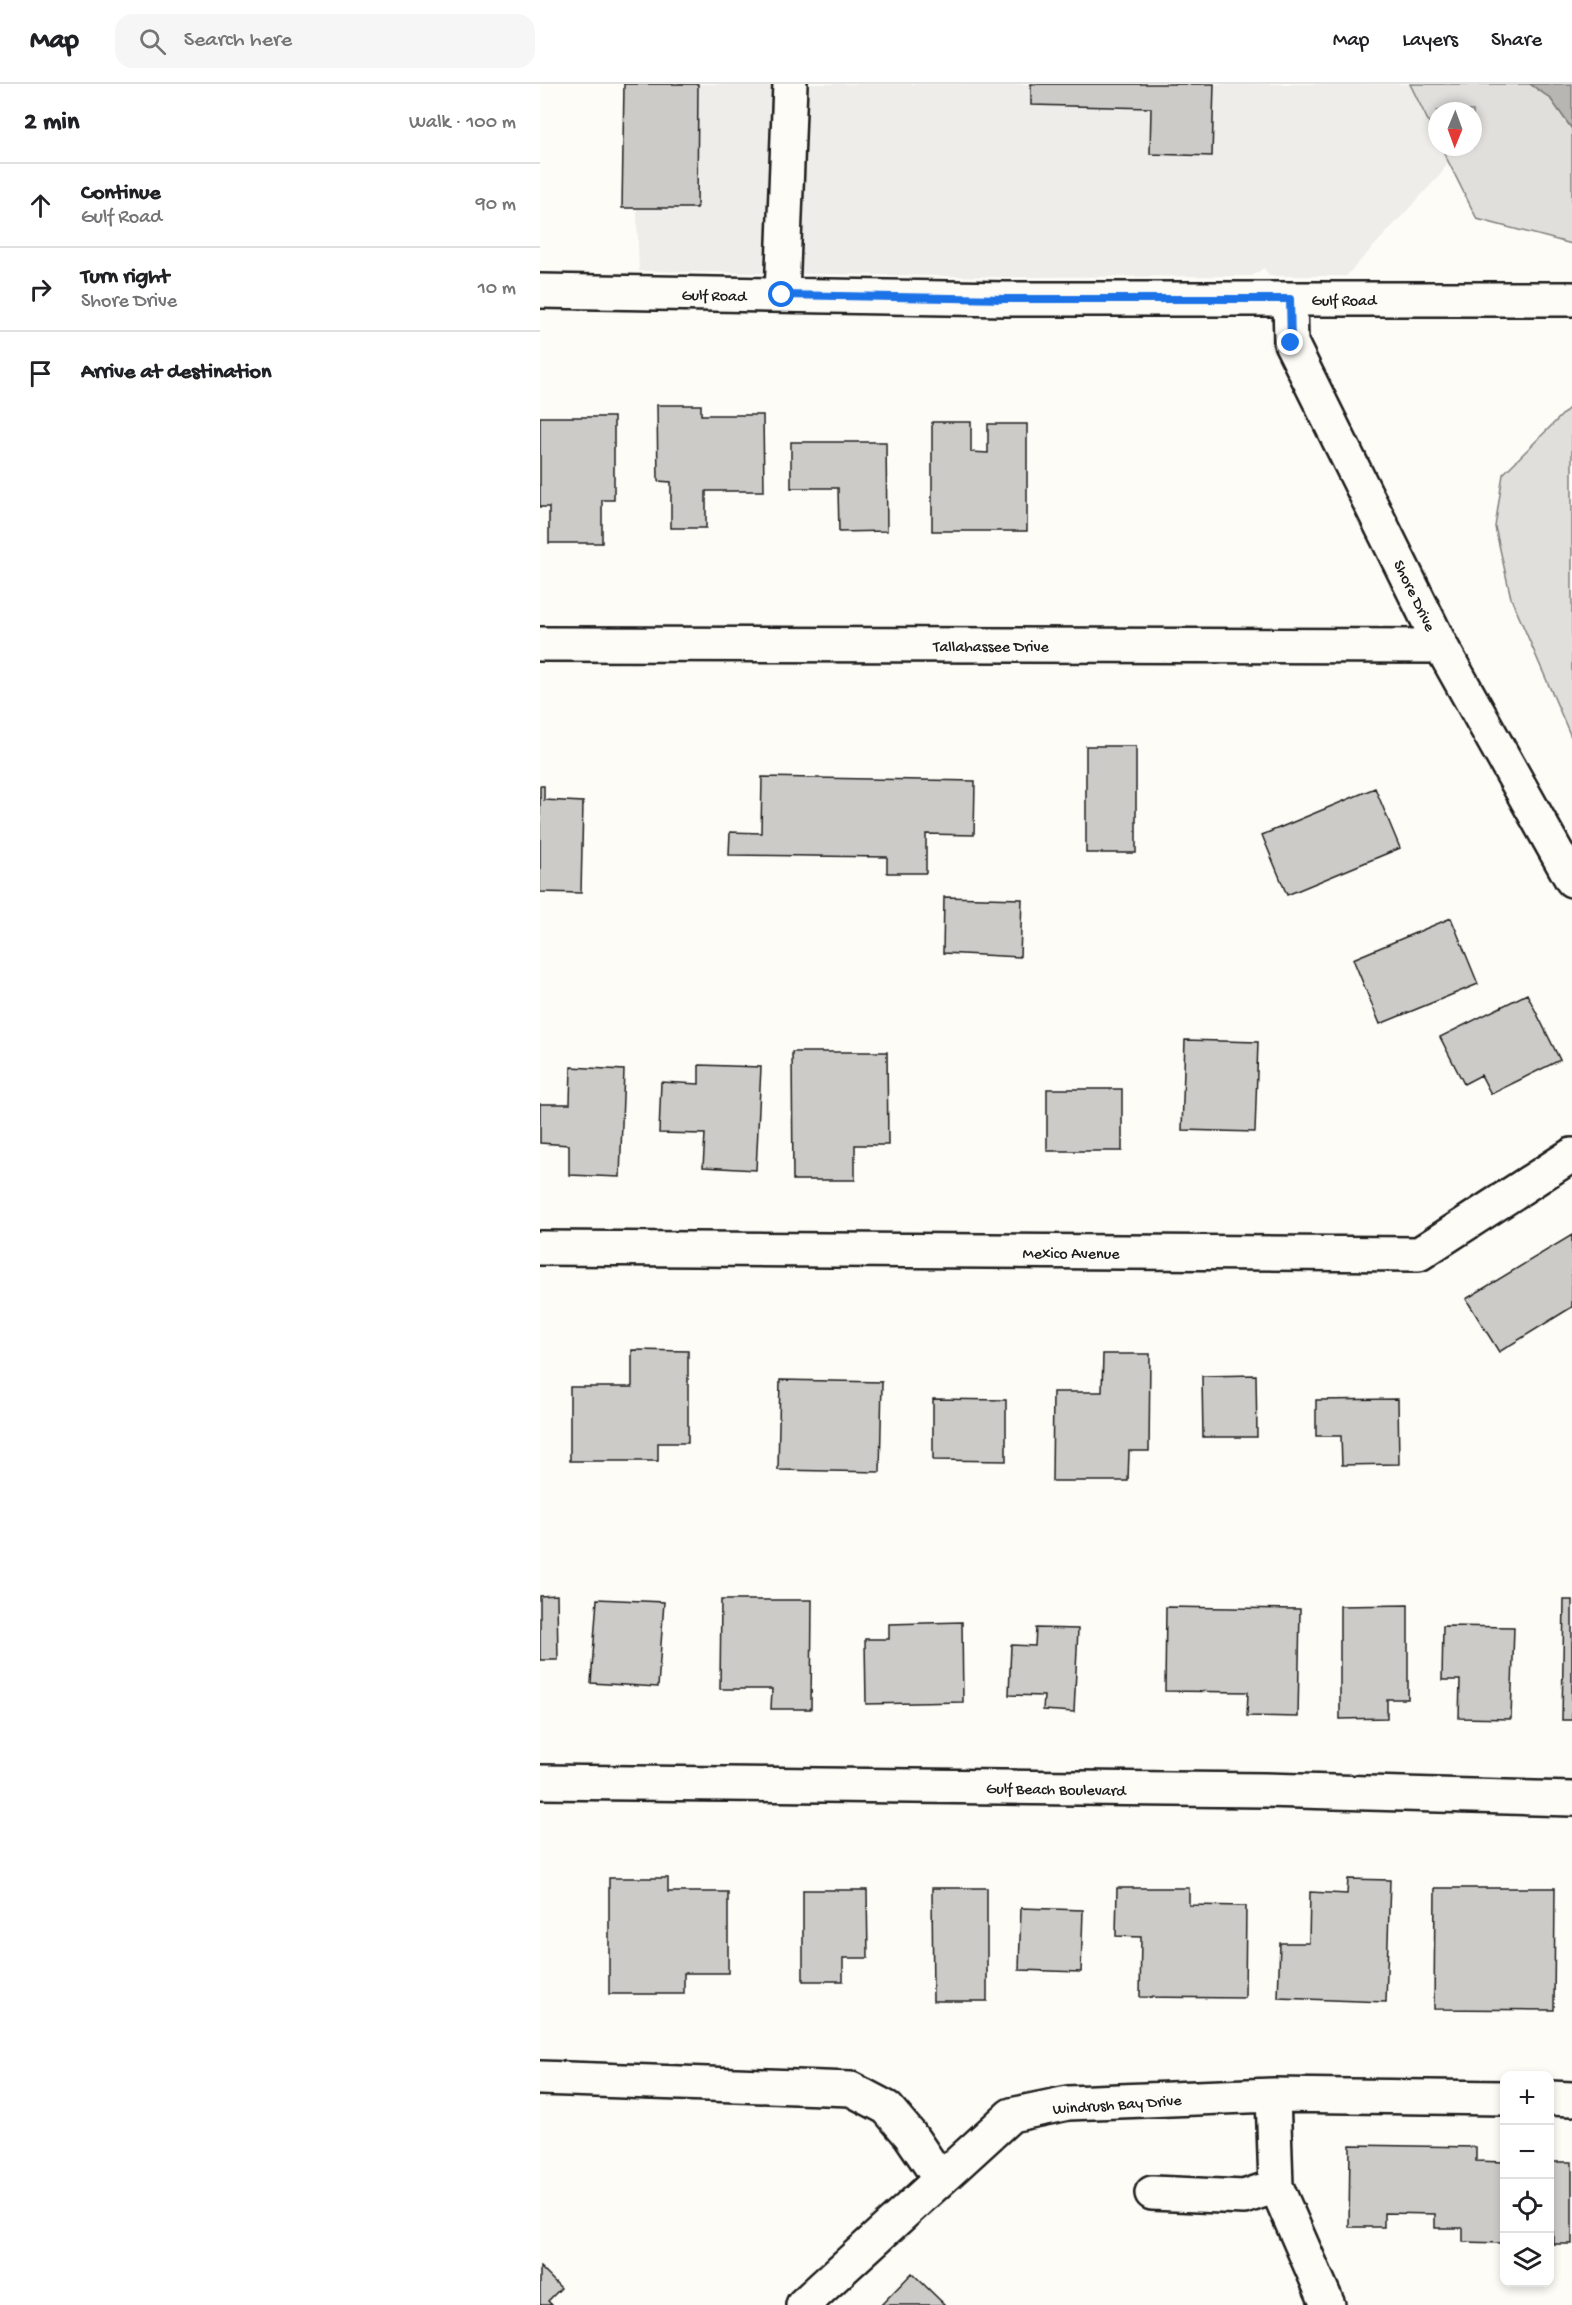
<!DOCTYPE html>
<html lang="en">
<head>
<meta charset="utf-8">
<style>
  :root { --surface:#fff; --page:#f6f6f6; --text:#202124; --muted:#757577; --line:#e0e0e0 }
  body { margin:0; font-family:"Gochi Hand",sans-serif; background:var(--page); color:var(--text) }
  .controls { position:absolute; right:18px; bottom:18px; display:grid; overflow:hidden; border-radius:12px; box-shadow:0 3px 9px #0003 }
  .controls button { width:54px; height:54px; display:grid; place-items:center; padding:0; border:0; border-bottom:2px solid var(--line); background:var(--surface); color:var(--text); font:30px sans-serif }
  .compass { position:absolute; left:888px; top:18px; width:54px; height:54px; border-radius:50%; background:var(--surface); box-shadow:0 3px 9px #0003; rotate:181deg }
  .stop { position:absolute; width:18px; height:18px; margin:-14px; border:4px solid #1a73e8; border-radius:50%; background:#fff }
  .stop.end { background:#1a73e8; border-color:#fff; box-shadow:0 2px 6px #0008 }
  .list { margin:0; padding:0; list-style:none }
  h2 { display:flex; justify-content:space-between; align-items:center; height:78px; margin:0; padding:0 24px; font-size:26px }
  h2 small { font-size:20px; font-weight:400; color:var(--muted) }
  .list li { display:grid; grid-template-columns:39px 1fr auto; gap:18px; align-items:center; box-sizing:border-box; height:84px; padding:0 24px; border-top:2px solid var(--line) }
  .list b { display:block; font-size:22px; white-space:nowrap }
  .list p { margin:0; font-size:20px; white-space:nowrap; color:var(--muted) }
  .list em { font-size:20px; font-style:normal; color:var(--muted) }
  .icon { flex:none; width:33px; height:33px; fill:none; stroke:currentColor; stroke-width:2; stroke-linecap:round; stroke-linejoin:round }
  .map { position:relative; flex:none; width:1032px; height:2221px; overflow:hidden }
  header { display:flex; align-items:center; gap:36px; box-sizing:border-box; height:84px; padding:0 30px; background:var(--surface); border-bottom:2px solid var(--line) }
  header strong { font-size:28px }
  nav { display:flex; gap:33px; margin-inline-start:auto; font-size:21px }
  .search { width:420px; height:54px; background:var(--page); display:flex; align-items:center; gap:15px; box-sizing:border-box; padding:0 21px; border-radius:18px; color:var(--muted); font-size:22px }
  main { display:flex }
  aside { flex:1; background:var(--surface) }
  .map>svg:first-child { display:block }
  .built { fill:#eeede9 }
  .green { fill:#e0dfdb; stroke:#7e7e7c; stroke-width:1.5 }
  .water { fill:#b7b6b2; stroke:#797876; stroke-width:1.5 }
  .building { fill:#cccbc8; stroke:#1c1c1c; stroke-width:1.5 }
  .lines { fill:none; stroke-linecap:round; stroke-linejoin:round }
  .minor-casing { stroke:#1c1c1c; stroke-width:38 }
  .minor { stroke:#fdfcf7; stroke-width:33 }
  .route { stroke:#1a73e8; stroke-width:8 }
  .labels { text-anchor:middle; stroke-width:5; stroke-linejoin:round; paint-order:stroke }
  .street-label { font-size:16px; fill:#1c1c1c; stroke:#fdfcf7 }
</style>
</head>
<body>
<header>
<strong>Map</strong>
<div class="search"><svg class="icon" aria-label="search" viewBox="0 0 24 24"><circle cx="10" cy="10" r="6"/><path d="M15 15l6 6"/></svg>Search here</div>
<nav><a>Map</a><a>Layers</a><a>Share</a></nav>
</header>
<main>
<aside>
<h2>2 min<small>Walk · 100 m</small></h2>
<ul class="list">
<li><svg class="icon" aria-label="ahead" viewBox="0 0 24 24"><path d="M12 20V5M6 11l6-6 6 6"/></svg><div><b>Continue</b><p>Gulf Road</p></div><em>90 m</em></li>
<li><svg class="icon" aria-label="right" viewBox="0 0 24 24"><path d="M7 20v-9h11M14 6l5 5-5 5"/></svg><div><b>Turn right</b><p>Shore Drive</p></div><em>10 m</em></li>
<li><svg class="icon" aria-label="arrive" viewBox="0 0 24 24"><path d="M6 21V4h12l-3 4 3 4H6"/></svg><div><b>Arrive at destination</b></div></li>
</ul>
</aside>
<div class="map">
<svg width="1032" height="2221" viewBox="0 0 1032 2221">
  <rect width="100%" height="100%" fill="#fdfcf7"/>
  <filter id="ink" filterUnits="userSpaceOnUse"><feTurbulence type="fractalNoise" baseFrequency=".0167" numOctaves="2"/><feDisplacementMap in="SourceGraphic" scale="12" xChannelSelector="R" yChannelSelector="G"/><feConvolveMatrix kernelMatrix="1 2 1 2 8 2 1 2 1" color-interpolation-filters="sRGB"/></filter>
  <g filter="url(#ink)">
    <!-- built -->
    <path class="built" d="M92,0h861l-20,27h-36v36h20l-16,27 -95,102h-77l-5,-8 -12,8 -246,1 -367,-6z"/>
    <!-- green -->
    <path class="green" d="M870,0h120l20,14 22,31v115l-95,-25 -36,-72h32v-36h-36v28z
      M1032,321v334l-61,-141 -16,-71 8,-53z"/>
    <!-- water -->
    <path class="water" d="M990,0h42v45l-22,-31z"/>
    <!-- building -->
    <path class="building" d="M84,0h74l-1,124h-75z
      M491,0h183l-2,72 -62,-2 1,-46 -120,-3z
      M117,321h44v10h62l1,76h-58v37h-35v-46l-13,-1z
      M0,333h74v83h-12v43h-53v-36h-9z
      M392,338h39v30l17,1v-29h39v107h-95z
      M251,358h95l1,89 -48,1 -1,-44h-47z
      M546,662h50v107h-50z
      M222,693l213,4 -1,54 -48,-1v39h-39v-16l-158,-2 1,-23 31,1z
      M0,702h4v14l39,2 -2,91 -41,-1z
      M835,704l25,60 -113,47 -25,-60z
      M404,813l78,2 -2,58 -77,-4z
      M911,834l27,66 -98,40 -27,-65z
      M987,910l33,66 -69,34 -10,-19 -17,9 -24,-47z
      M645,956l73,2 -3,90 -73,-2z
      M252,968h95l1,93h-33v35h-62z
      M159,981l62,2 -5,103 -53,-3 2,-33 -46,-1 2,-51 38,2z
      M31,983l53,3 -4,107 -51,-2v-30l-29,-2v-39h30z
      M507,1005h75v62h-75z
      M1032,1151v72l-73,45 -33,-53z
      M92,1266l56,1v92h-30v18h-88v-74h62z
      M563,1270h47l-1,97h-20l-1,30h-76l1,-89h49z
      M716,1291l1,62h-54l-1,-61z
      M240,1296l102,2 -2,90 -102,-2z
      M393,1315l73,1v61l-73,-1z
      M858,1315l1,65 -57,1 -1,-29h-25v-36z
      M17,1511l1,65h-18v-64z
      M57,1515l67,3 -6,85 -67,-4z
      M181,1516h91l-1,109h-40l1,-20h-52z
      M1024,1516h8v120h-10z
      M868,1521v94h-21v19l-47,1v-113z
      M626,1523l134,2 -2,108 -51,-1 1,-24 -83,-1z
      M422,1538l1,80 -97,2 -1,-65h24v-15z
      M903,1542l71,1 -3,92 -52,-1 1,-38h-18z
      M496,1544l42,1 -4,83 -31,-2 1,-14 -35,-1 2,-50 24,1z
      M69,1794h59v14h60v81h-44v21h-75z
      M808,1795l42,1 -4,122 -108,-4 2,-55h29l1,-51 37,2z
      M392,1804h55v113h-54z
      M577,1804h72v17l57,1 -1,92 -105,-1 1,-60 -25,-1z
      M895,1804h120l-1,122 -120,-1z
      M263,1806h64l1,68h-25v23h-40z
      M481,1824l62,2 -2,62 -62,-2z
      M810,2061l126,2v14l28,1v68h-2v13l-39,-1v-14h-28v-14l-51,-1v14h-35z
      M1010,2078h22v82h-19v-13h-3z
      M0,2183l21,21 -13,13 4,4h-12z
      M372,2189l33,32h-64z"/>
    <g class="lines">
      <defs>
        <path id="minor" d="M0,207l466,8h566
          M242,211l8,-211
          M750,215l1,44 150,303 131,234
          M0,560l901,2
          M0,1164l879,6 153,-99
          M0,1698l725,8 307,9
          M0,1994l311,11 36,19 23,27 30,44
          M733,2011l3,91 52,119
          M1010,2014l22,1
          M612,2109l92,4 32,-11
          M263,2221l208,-190 57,-12 205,-8 231,3"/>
      </defs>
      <!-- minor casing -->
      <use href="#minor" class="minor-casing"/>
      <!-- minor -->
      <use href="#minor" class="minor"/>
    </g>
  </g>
  <g class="lines" filter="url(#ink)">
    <!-- route -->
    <path class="route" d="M242,211l224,4h284l1,44"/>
  </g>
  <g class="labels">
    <!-- street labels -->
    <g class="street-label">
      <text transform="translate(174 210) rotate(1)" y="6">Gulf Road</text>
      <text x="804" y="221">Gulf Road</text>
      <text transform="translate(876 511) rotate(64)" y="6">Shore Drive</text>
      <text x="451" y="567">Tallahassee Drive</text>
      <text x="531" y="1174">Mexico Avenue</text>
      <text transform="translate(516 1704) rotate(1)" y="6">Gulf Beach Boulevard</text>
      <text transform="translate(577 2019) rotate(-4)" y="6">Windrush Bay Drive</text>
    </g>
  </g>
</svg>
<div class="controls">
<button>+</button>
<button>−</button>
<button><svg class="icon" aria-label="locate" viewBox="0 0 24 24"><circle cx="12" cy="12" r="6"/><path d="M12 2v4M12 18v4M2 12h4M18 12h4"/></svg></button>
<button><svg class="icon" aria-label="layers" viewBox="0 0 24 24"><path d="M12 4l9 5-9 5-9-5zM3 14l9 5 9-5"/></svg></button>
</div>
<svg class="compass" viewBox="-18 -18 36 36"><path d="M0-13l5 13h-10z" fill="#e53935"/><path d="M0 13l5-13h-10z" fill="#757577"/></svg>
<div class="stop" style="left:242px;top:211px"></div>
<div class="stop end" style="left:751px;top:259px"></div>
</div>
</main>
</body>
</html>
